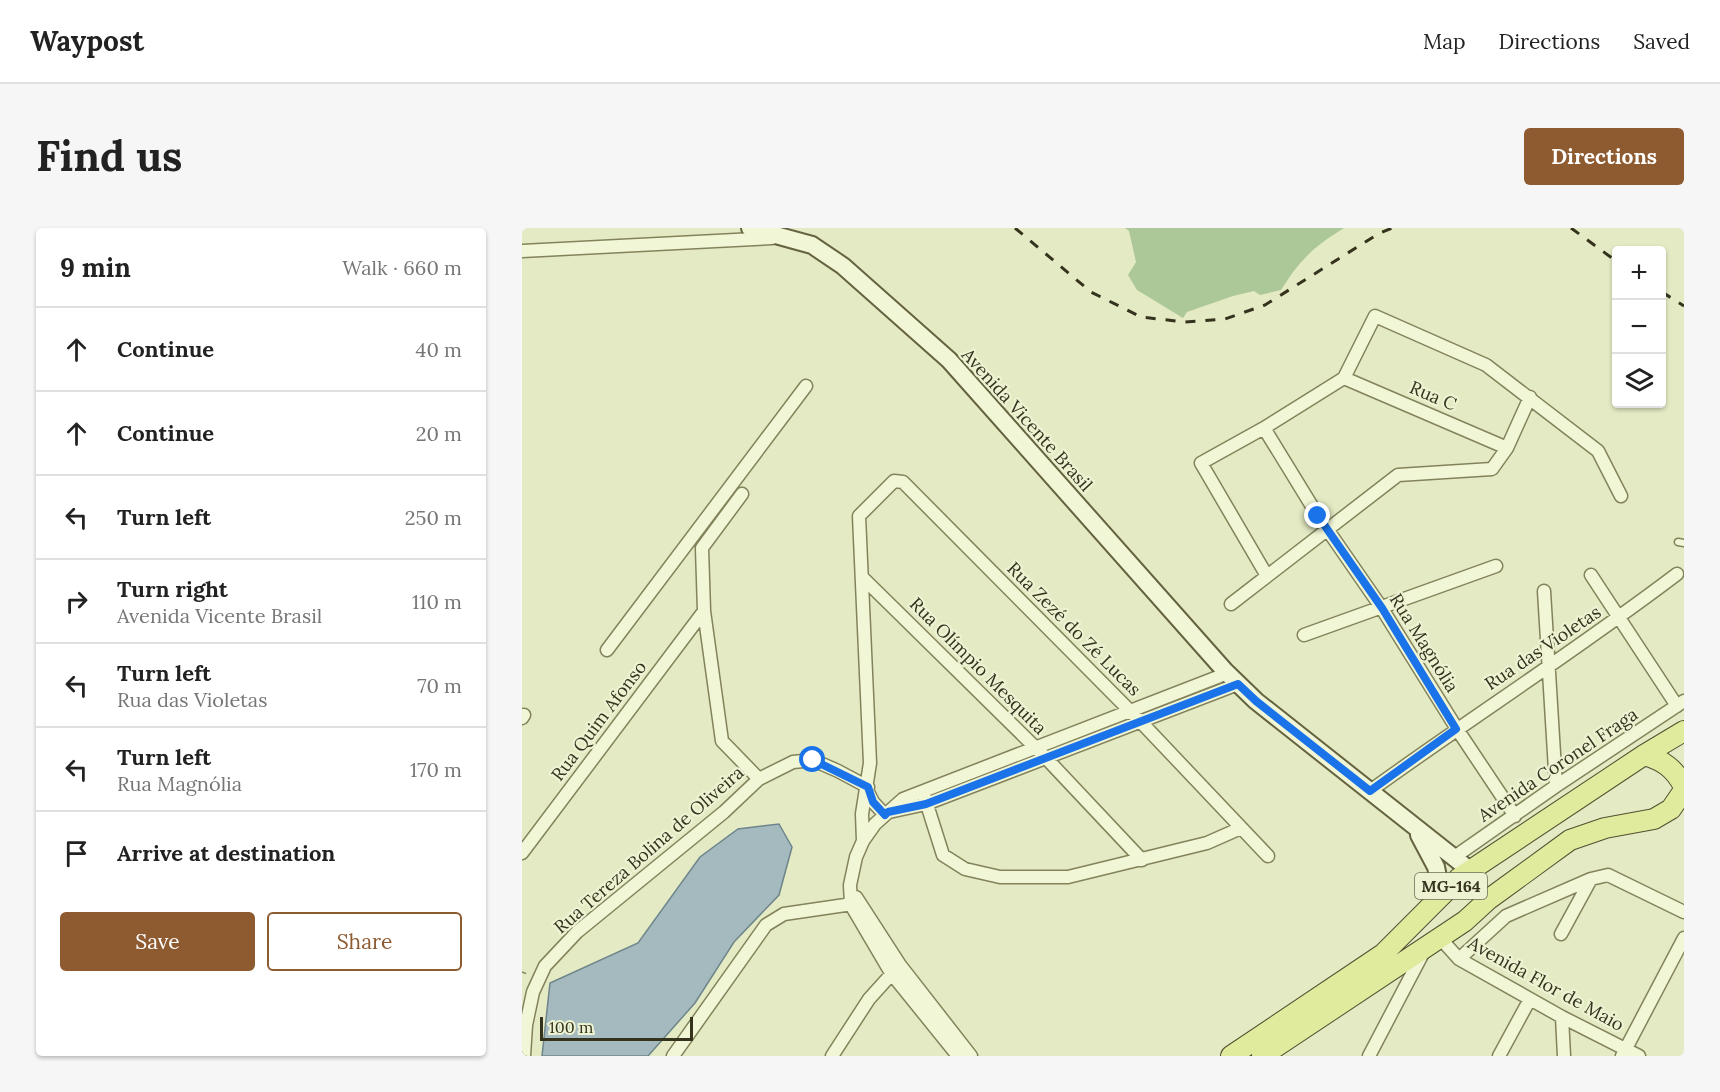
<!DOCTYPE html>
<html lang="en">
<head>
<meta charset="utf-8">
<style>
  :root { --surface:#fff; --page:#f6f6f6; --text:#222; --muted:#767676; --line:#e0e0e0; --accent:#8e5a30 }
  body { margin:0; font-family:Lora,serif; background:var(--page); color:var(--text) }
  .controls { position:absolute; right:18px; top:18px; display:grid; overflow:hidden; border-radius:6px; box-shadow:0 2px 4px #0004 }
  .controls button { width:54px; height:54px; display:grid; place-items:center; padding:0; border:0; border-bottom:2px solid var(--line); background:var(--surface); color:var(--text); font:30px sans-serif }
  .scale { position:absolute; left:18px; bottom:15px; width:153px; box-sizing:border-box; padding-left:6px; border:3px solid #35331e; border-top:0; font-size:16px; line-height:21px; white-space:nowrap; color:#35331e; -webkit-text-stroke:4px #edf3d2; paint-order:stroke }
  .stop { position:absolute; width:18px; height:18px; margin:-14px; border:4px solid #1a73e8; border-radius:50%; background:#fff }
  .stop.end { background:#1a73e8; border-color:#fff; box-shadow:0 2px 6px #0008 }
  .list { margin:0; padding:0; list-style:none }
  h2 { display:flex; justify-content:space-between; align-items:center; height:78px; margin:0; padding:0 24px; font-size:26px }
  h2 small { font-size:20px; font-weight:400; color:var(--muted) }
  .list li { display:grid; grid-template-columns:39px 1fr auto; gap:18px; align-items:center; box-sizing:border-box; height:84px; padding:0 24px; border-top:2px solid var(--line) }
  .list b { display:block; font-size:22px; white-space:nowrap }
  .list p { margin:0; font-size:20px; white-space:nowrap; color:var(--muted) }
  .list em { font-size:20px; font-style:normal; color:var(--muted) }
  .actions { display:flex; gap:12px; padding:18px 24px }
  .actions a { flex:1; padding:14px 0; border:2px solid var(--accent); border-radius:6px; text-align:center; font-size:21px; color:var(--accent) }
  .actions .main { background:var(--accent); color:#fff }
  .icon { flex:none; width:33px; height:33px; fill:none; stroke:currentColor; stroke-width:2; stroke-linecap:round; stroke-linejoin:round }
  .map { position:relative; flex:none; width:1162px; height:828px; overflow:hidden; border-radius:6px }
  header { display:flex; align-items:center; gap:36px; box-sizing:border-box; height:84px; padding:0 30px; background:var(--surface); border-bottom:2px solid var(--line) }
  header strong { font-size:28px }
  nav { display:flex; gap:33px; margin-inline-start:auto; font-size:21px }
  .intro { display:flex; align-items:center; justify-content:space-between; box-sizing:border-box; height:144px; padding:0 36px }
  h1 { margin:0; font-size:42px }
  .button { padding:15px 27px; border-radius:6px; background:var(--accent); color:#fff; font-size:21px; font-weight:700 }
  main { display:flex; gap:36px; padding:0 36px }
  aside { flex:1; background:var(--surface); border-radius:6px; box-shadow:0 2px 4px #0004 }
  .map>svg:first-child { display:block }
  .green { fill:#adc898 }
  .water { fill:#a5babe; stroke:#6d858b; stroke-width:1.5 }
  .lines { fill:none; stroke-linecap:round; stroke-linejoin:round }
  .lane-casing { stroke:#83835b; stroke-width:9 }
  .street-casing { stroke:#83835b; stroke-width:15 }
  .secondary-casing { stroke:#65633f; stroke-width:20 }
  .primary-casing { stroke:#514f2f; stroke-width:22 }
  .path { stroke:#83835b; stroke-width:1.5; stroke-dasharray:4.5 3; stroke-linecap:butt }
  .lane { stroke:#f1f6d6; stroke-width:6 }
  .street { stroke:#f1f6d6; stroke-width:12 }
  .secondary { stroke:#f1f6d6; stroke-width:16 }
  .primary { stroke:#e0eb9e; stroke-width:20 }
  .rail { stroke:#35331e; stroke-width:3; stroke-dasharray:10 10; stroke-linecap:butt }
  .route { stroke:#1a73e8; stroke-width:8 }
  .labels { text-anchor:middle; stroke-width:4.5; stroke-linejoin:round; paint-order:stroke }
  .shield { fill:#edf3d2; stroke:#6c6d54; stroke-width:1.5 }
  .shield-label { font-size:16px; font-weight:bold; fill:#35331e }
  .street-label { font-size:18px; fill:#35331e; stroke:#edf3d2 }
</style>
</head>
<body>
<header>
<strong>Waypost</strong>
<nav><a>Map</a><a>Directions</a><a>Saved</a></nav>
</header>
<div class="intro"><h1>Find us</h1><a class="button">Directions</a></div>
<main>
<aside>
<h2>9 min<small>Walk · 660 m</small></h2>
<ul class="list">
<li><svg class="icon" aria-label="ahead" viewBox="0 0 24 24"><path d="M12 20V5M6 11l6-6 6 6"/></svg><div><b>Continue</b></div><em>40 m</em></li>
<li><svg class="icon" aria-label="ahead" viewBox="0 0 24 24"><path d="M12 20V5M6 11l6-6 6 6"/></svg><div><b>Continue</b></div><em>20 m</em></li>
<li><svg class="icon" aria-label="left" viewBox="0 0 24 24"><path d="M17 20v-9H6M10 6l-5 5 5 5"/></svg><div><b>Turn left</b></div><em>250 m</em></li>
<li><svg class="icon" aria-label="right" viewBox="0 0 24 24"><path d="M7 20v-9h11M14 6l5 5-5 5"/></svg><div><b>Turn right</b><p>Avenida Vicente Brasil</p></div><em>110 m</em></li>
<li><svg class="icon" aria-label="left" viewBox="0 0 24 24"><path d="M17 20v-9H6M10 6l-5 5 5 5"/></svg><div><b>Turn left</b><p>Rua das Violetas</p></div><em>70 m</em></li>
<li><svg class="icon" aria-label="left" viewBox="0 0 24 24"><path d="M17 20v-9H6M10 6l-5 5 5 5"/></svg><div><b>Turn left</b><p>Rua Magnólia</p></div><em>170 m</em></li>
<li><svg class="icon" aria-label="arrive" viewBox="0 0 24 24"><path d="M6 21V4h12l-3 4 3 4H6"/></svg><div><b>Arrive at destination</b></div></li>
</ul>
<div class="actions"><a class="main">Save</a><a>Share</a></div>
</aside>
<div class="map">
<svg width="1162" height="828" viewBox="0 0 1162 828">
  <rect width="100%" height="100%" fill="#e4eac3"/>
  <!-- green -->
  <path class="green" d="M603,0h219c-31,19 -44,32 -63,62l-21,5 -6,-4 -21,5 -46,16 -4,6 -46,-28 -9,-15 8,-13 -7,-31z"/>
  <!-- water -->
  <path class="water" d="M257,596l13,23 -13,48 -45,47 -39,61 -47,53h-106l8,-73 88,-40 62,-86 38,-28z"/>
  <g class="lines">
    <defs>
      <path id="lane" d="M1156,314l6,1"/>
      <path id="street" d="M0,23l250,-13
        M822,150l163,70
        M742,200l54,88 63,91 76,122 58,87
        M220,266l-40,54 2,63 18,130 37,38
        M1069,347l86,131
        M745,348l-66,-113 63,-35 80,-50 31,-62 111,49 112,86 23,45
        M340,349l184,181 96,102
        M1022,363l12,195
        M709,376l167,-129 94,-6 15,-21 23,-51
        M782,407l192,-69
        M85,422l199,-264
        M0,490l2,-3
        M345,562l6,12 12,13
        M848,563c101,-73 207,-141 307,-217
        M401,564l20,63 22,14 35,8h68l139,-34 34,-15
        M367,584l37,-8 312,-120
        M341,613l-1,-27 8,-51 -11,-247 35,-35 9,1 237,239 128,135
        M0,625l182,-242
        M931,630l103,-72 128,-85
        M334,669l44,68 71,91
        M1039,706l30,-55
        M918,710l19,21 103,58 77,39
        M937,731l47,-43 85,-37 17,-4 76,37
        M1040,789l2,39
        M2,828l2,-31 7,-33 12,-26 32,-34 147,-120 35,-33 34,-17 20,-2 25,11 30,16
        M151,828l93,-131 18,-11 75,-11
        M310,828l37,-57 28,-31
        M436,828l-67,-83 -40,-68 -1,-20 6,-28 7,-16 12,-17 28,-25 325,-126
        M847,828l54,-103
        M977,828l31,-57
        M1100,828l62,-118"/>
      <path id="secondary" d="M228,0l62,17 31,21 106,94 276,311 31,30 215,170
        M897,607l17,32 6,29"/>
      <path id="primary" d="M1122,527c19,5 31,14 40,32
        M709,828l152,-102 76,-76 185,-123 40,-24
        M740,828l203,-135 24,-22 81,-59 35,-12 49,-9 17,-10 13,-19"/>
    </defs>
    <!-- lane casing -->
    <use href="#lane" class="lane-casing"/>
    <!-- street casing -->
    <use href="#street" class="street-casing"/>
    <!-- secondary casing -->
    <use href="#secondary" class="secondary-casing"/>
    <!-- primary casing -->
    <use href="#primary" class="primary-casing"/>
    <!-- path -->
    <path class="path" d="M0,744l5,2"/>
    <!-- lane -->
    <use href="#lane" class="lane"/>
    <!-- street -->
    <use href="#street" class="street"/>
    <!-- secondary -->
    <use href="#secondary" class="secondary"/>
    <!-- primary -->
    <use href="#primary" class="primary"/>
    <!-- rail -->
    <path class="rail" d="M493,0l76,64 50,25 43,5 41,-3 40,-14 113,-71 14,-6
      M1049,0l45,33
      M1140,64l22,14"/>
  </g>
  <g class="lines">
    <!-- route -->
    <path class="route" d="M291,532l55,27 5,15 12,13 3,-3 38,-8 312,-120 18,17 114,90 86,-62 -74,-121 -64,-92"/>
  </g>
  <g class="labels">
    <!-- shield labels -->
    <rect class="shield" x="893" y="645" width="72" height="26" rx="4.5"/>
    <g class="shield-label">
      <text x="929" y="664">MG-164</text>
    </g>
    <!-- street labels -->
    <g class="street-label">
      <text transform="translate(911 168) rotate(23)" y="6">Rua C</text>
      <text transform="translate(505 192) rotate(48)" y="6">Avenida Vicente Brasil</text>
      <text transform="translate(552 401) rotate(45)" y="6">Rua Zezé do Zé Lucas</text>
      <text transform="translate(902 415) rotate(58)" y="6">Rua Magnólia</text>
      <text transform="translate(1021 420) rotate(-34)" y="6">Rua das Violetas</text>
      <text transform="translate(456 438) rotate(45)" y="6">Rua Olímpio Mesquita</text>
      <text transform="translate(77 493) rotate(-53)" y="6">Rua Quim Afonso</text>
      <text transform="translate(1036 537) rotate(-34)" y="6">Avenida Coronel Fraga</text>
      <text transform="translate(127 622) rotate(-41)" y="6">Rua Tereza Bolina de Oliveira</text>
      <text transform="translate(1024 756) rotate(29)" y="6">Avenida Flor de Maio</text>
    </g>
  </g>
</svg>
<div class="controls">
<button>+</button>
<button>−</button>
<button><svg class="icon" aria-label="layers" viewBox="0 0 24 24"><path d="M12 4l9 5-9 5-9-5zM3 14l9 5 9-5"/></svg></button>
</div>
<div class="scale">100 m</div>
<div class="stop" style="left:291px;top:532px"></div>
<div class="stop end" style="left:796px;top:288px"></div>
</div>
</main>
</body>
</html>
